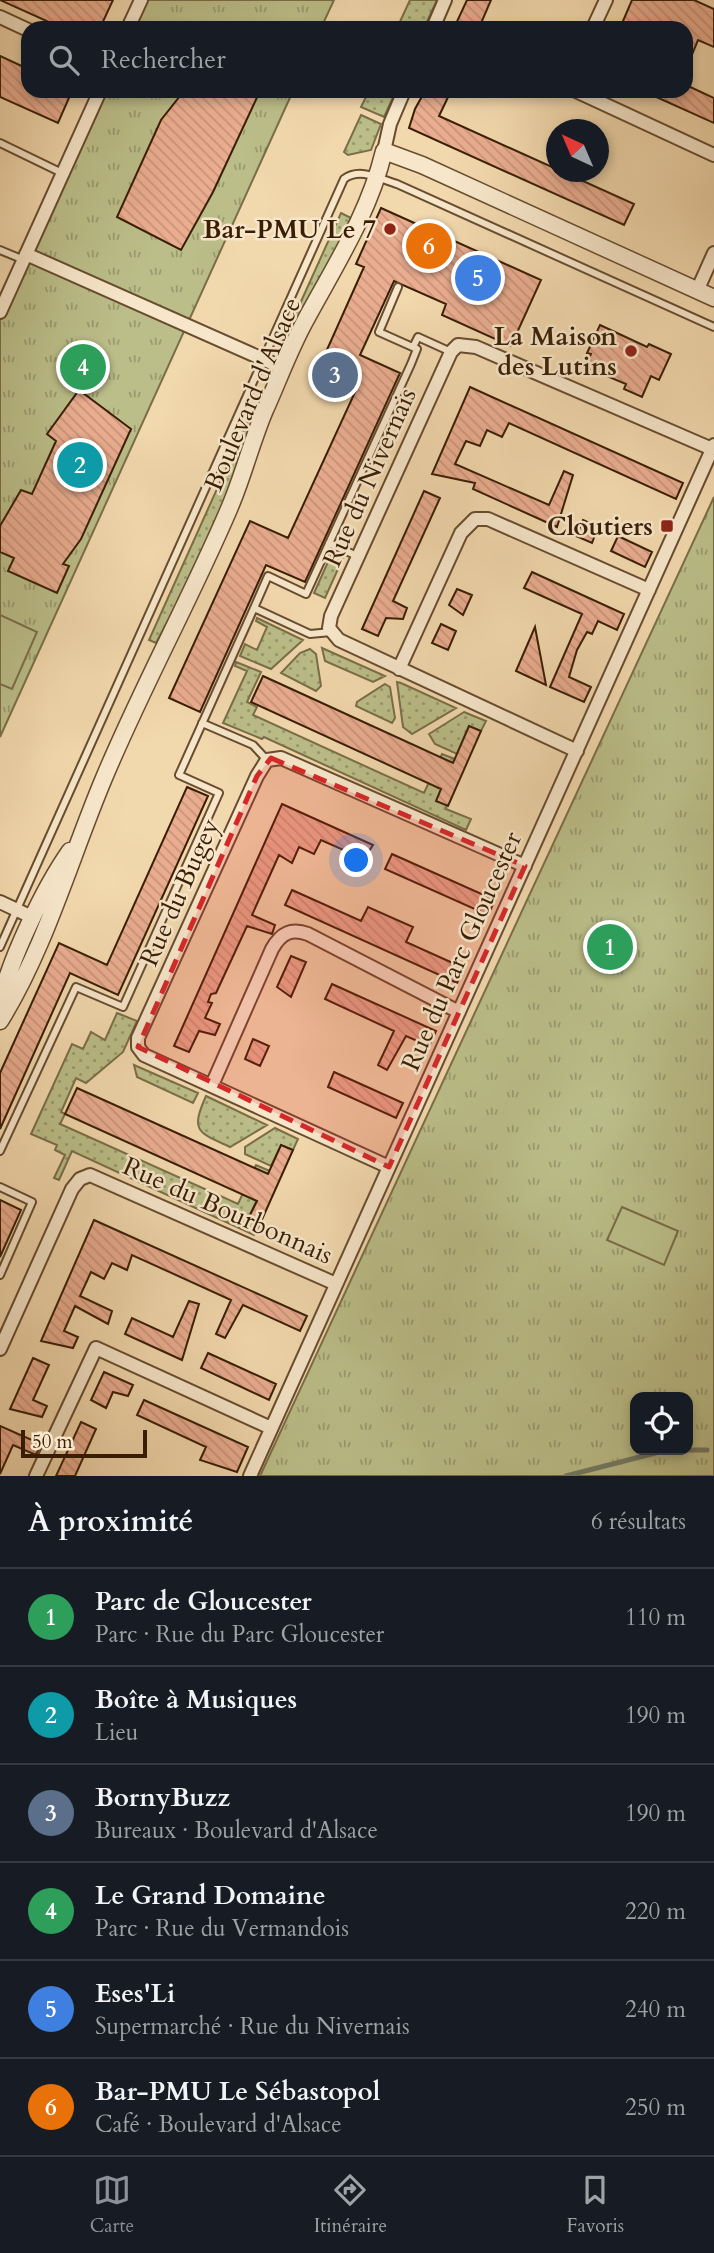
<!DOCTYPE html>
<html lang="fr">
<head>
<meta charset="utf-8">
<style>
  :root { --surface:#171b24; --page:#20242c; --text:#f1f3f6; --muted:#9ea1a6; --line:#363941; --accent:#8c9099 }
  body { margin:0; font-family:Cardo,serif; background:var(--page); color:var(--text) }
  .controls { position:absolute; right:21px; bottom:21px; display:grid; overflow:hidden; border-radius:14px; box-shadow:0 4px 10px #0003 }
  .controls button { width:63px; height:63px; display:grid; place-items:center; padding:0; border:0; border-bottom:2px solid var(--line); background:var(--surface); color:var(--text); font:35px sans-serif }
  .compass { position:absolute; left:546px; top:119px; width:63px; height:63px; border-radius:50%; background:var(--surface); box-shadow:0 4px 10px #0003; rotate:316deg }
  .scale { position:absolute; left:21px; bottom:18px; width:126px; box-sizing:border-box; padding-left:7px; border:4px solid #391e05; border-top:0; font-size:19px; line-height:24px; white-space:nowrap; color:#391e05; -webkit-text-stroke:5px #f7e6ca; paint-order:stroke }
  .you { position:absolute; left:357px; top:861px; width:24px; height:24px; margin:-18px; border:5px solid #fff; border-radius:50%; background:#1a73e8; box-shadow:0 0 0 10px #1a73e833 }
  .badge { display:grid; place-items:center; width:46px; height:46px; border-radius:50%; background:var(--accent); color:#fff; font-size:23px; font-weight:700 }
  .pin { position:absolute; translate:-50% -50%; border:4px solid #fff; box-shadow:0 2px 7px #0006 }
  .list { margin:0; padding:0; list-style:none }
  h2 { display:flex; justify-content:space-between; align-items:center; height:91px; margin:0; padding:0 28px; font-size:30px }
  h2 small { font-size:23px; font-weight:400; color:var(--muted) }
  .list li { display:grid; grid-template-columns:46px 1fr auto; gap:21px; align-items:center; box-sizing:border-box; height:98px; padding:0 28px; border-top:2px solid var(--line) }
  .list b { display:block; font-size:26px; white-space:nowrap }
  .list p { margin:0; font-size:23px; white-space:nowrap; color:var(--muted) }
  .list em { font-size:23px; font-style:normal; color:var(--muted) }
  .icon { flex:none; width:38px; height:38px; fill:none; stroke:currentColor; stroke-width:2; stroke-linecap:round; stroke-linejoin:round }
  .map { position:relative; flex:none; width:714px; height:1476px; overflow:hidden }
  .search { position:absolute; background:var(--surface); box-shadow:0 4px 10px #0003; left:21px; right:21px; top:21px; height:77px; display:flex; align-items:center; gap:18px; box-sizing:border-box; padding:0 24px; border-radius:21px; color:var(--muted); font-size:26px }
  .sheet { height:679px; background:var(--surface) }
  nav { display:flex; justify-content:space-around; align-items:center; box-sizing:border-box; height:98px; border-top:2px solid var(--line); background:var(--surface); font-size:19px; color:var(--muted) }
  nav a { display:grid; justify-items:center; gap:4px }
  nav .on { color:var(--accent) }
  .map>svg:first-child { display:block }
  .grass { fill:url(#grass-dots); stroke:#7a6e47; stroke-width:2 }
  .park { fill:url(#park-tufts); stroke:#7a6e47; stroke-width:2; fill-rule:evenodd }
  .garden { fill:#bbbe89; stroke:#7a6e47; stroke-width:2 }
  .lines { fill:none; stroke-linecap:round; stroke-linejoin:round }
  .stream { stroke:#747c66; stroke-width:5 }
  .building { fill:url(#building-back-hatch); stroke:#391e05; stroke-width:2 }
  .service-casing { stroke:#674c2f; stroke-width:10 }
  .minor-casing { stroke:#674c2f; stroke-width:16 }
  .tertiary-casing { stroke:#674c2f; stroke-width:19 }
  .service { stroke:#f7e6ca; stroke-width:6 }
  .minor { stroke:#f7e6ca; stroke-width:12 }
  .tertiary { stroke:#f7e6ca; stroke-width:16 }
  .marked { fill:#d62828; fill-opacity:0.2; stroke:#d62828; stroke-width:5; stroke-dasharray:14 9; stroke-linejoin:round }
  .poi-dot { fill:#8f2418; stroke:#f7e6ca; stroke-width:2.5 }
  .labels { text-anchor:middle; stroke-width:5; stroke-linejoin:round; paint-order:stroke }
  .poi-label { font-size:26px; font-weight:bold; fill:#391e05; stroke:#f7e6ca; text-anchor:end }
  .street-label { font-size:26px; fill:#391e05; stroke:#f7e6ca }
</style>
</head>
<body>
<div class="map">
<svg width="714" height="1476" viewBox="0 0 714 1476">
  <defs>
    <pattern id="grass-dots" width="8" height="8" patternUnits="userSpaceOnUse" patternTransform="scale(1.75)"><rect width="8" height="8" fill="#bbbe89"/><path d="M2 2h.1M6 6h.1" fill="none" stroke="#999a6e" stroke-width="1.8" stroke-linecap="round"/></pattern>
    <pattern id="park-tufts" width="24" height="20" patternUnits="userSpaceOnUse" patternTransform="scale(1.75)"><rect width="24" height="20" fill="#bbbe89"/><path d="M3 7l-1-3M5 7V3M7 7l1-3M15 17l-1-3M17 17v-4M19 17l1-3" fill="none" stroke="#999a6e"/></pattern>
    <pattern id="building-back-hatch" width="6" height="6" patternUnits="userSpaceOnUse" patternTransform="scale(1.75)"><rect width="6" height="6" fill="#eaad90"/><path d="M-1 5l2 2M0 0l6 6M5-1l2 2" fill="none" stroke="#c9947b"/></pattern>
  </defs>
  <rect width="100%" height="100%" fill="#f2d8ad"/>
  <filter id="stains"><feTurbulence type="fractalNoise" baseFrequency=".00286" numOctaves="4"/><feColorMatrix values="0 0 0 0 .2 0 0 0 0 .09 0 0 0 0 .02 0 0 0 .5 -.17"/></filter>
  <radialGradient id="worn" r=".72"><stop offset=".6" stop-color="#630" stop-opacity="0"/><stop offset="1" stop-color="#630" stop-opacity=".3"/></radialGradient>
  <!-- grass -->
  <path class="grass" d="M410,0h27l-13,28h-27z
    M369,91h27l-12,26 -23,-10z
    M361,115l20,9 -10,26 -23,5 -4,-3z
    M341,213l10,5 -16,38 -43,73 -3,-1z
    M253,409l3,2 -29,84 -42,94 -29,54 -7,-3z
    M332,553l11,5 -18,40 -11,-5z
    M257,618l46,22 -32,29 -31,-13 5,-12 12,6 10,-23 -11,-6z
    M322,648l63,28 -12,6 -48,-21z
    M310,649l6,5 5,32 -5,5 -35,-18 19,-20z
    M236,662l25,10 -14,30 10,5 -4,8 171,78 18,-39 13,5 -9,50 25,10 -5,11 -202,-93 -2,2 -39,-16 24,-52 -12,-5z
    M397,682l4,1 55,25 -44,26 -9,-7z
    M385,684l5,3 5,31 -3,5 -36,-17 1,-4z
    M464,712l22,9 -5,10 -12,-5 -12,28 -22,-10 -6,-10z
    M117,1013l20,8 -14,31 -37,31 -10,-5 -15,34 4,2 -5,10 178,80 18,-39 14,6 -22,48 12,5 -6,11 -182,-84 -13,29 -5,-2 11,-23 -10,-5 2,-5 -26,-11 41,-90 11,5 8,-17 14,8z
    M134,1065l64,28 -5,10 -56,-26z
    M206,1096l61,29 -37,22c-32,-15 -40,-15 -24,-51z
    M275,1128l23,11 -5,11 -12,-5 -10,21 -26,-12v-7z"/>
  <!-- park -->
  <path class="park" d="M141,0h193l-13,28h-193z
    M100,91h193l-293,646v-425z
    M714,497v979h-454zM635,1397h53v53h-53z"/>
  <!-- garden -->
  <path class="garden" d="M0,615l37,17 -25,57 -12,-5z
    M622,1207l56,24 -14,34 -57,-25z"/>
  <g class="lines">
    <!-- stream -->
    <path class="stream" d="M566,1476l101,-26h40"/>
  </g>
  <!-- building -->
  <path class="building" d="M0,0h113l-13,28h-38z
    M467,0h24l-12,28h-25z
    M632,0h62l20,9v38l-16,-7 -12,29v-41h-66z
    M0,56l28,13v22h44l-14,32 -58,-26z
    M686,85l28,13v25l-71,-32h43z
    M184,91h76l-47,101 -32,58 -64,-33 44,-97z
    M425,91h26l-12,25 195,88 -10,21 -215,-97 6,-19z
    M381,208l160,72 -30,66 -69,-31 4,-11 -52,-23 -34,74 40,18 -95,209 -39,-17 -66,147 -31,-14 81,-177 38,17 68,-148 -39,-18 47,-105 -8,-3z
    M600,325l47,22 2,-3 22,10 -12,26 -8,-4 -9,21 -18,-8 2,-5 -41,-17 6,-13 -4,-1z
    M470,387l213,96 -7,16 -167,-76 -7,14 -15,-7 -7,16 -14,-5 -11,23 94,41 15,-34 9,4 -16,52 -84,-38 2,-6 -43,-9z
    M79,390l52,39 -50,110 -18,25 6,2 -12,27 -49,-22 6,-13 -14,-6v-26l21,-36 11,4 24,-53 -9,-7z
    M424,491l16,7 -47,103 14,7 -4,11 -17,-1 -8,18 -16,-7z
    M583,520l15,7 -6,16 -16,-7z
    M618,536l34,16 -7,15 -34,-16z
    M532,572l92,42 -7,16 -19,-9 -6,13 -5,-2 -10,18 -8,27 22,10 -7,15 -34,-15 32,-73 -58,-26z
    M457,589l15,6 -9,20 -14,-10z
    M441,624l15,7 -8,19 -16,-7z
    M535,627l11,58 -30,-14z
    M263,676l190,87 16,-37 12,5 -33,75 -12,-5 5,-12 -190,-87z
    M187,787l21,9 -90,199 -48,-22 -70,156v-56l59,-130 48,22z
    M282,804l91,41 -9,14 -43,-19 -7,14 -15,-7 -7,16 -13,-8 -27,60 23,10 -3,9 -25,-8 -31,67 -5,1 -3,8 4,1 -7,15 15,6 -5,11 -16,-4 -10,21 -15,-6z
    M392,854l103,46 -7,15 -103,-46z
    M292,890l69,31 7,-14 45,20 -7,15 58,26 -7,15 -172,-78z
    M291,956l15,6 -15,35 -14,-10z
    M332,984l104,47 -7,15 -23,-10 -19,34 -9,-5 16,-34 -69,-32z
    M253,1039l16,7 -9,20 -15,-7z
    M334,1072l69,31 -7,15 -68,-31z
    M77,1088l191,86 13,-29 12,5 -33,74 -12,-5 9,-18 -192,-87z
    M0,1200l21,10 -21,47z
    M94,1220l213,96 -7,15 -57,-26 -18,33 -9,-4 15,-34 -99,-45 -5,15 -15,-7 -8,16 -13,-7 -11,24 32,15 -4,13 -33,-18 -11,25 14,6 -5,11 -32,-7z
    M189,1301l10,3 -17,56 -57,-26 7,-16 41,19z
    M208,1353l68,31 -7,16 -68,-32z
    M33,1358l16,7 -16,35 14,6 -5,11 -32,-8z
    M104,1372l29,13 -5,11 -15,-4 -7,16 -15,-8z
    M144,1400l104,47 -11,25 -37,-12 6,-13 -69,-32z
    M81,1422l15,7 -21,47h-19z
    M0,1426l41,18 -5,11 -23,-10 -13,29z"/>
  <g class="lines">
    <defs>
      <path id="service" d="M0,143l62,30
        M0,250l24,10
        M413,347l5,-10 33,15
        M329,543l30,14
        M254,608l14,-32 38,18 105,-230 6,-15 -38,-17 19,-45
        M202,723l51,22 14,15
        M0,947l344,-768c16,-12 36,0 53,5l317,143
        M0,1151l76,-164 47,20 96,-214 -40,-18 75,-167 56,26 21,-2
        M0,1187l32,15 -32,73"/>
      <path id="minor" d="M0,17l28,13
        M128,28l13,-28
        M433,28l12,-28
        M593,28l13,-28
        M576,91l138,64
        M384,151l6,-27 14,-33
        M26,254l257,114
        M697,291l17,-38
        M0,312l100,-221
        M399,669l62,-136 14,-14h13l161,71
        M577,751l-238,-111 -10,-12 2,-12 120,-264 7,-7 18,2 236,102
        M0,902l34,16
        M212,1085l60,-136c9,-16 19,-21 36,-15l151,78
        M389,1167l-245,-112 -6,-8v-9l119,-262 10,-16 14,-2 244,108
        M0,1349l72,-160 8,-10 10,-4 246,109
        M36,1476l60,-128 175,80
        M250,1476l464,-1031"/>
      <path id="tertiary" d="M0,1003c10,-44 44,-115 70,-152
        M0,1021c45,-72 71,-165 104,-243 38,-91 86,-178 125,-269 14,-32 22,-66 36,-99 13,-29 24,-59 39,-87 30,-56 65,-109 80,-172l38,14 292,133"/>
    </defs>
    <!-- service casing -->
    <use href="#service" class="service-casing"/>
    <!-- minor casing -->
    <use href="#minor" class="minor-casing"/>
    <!-- tertiary casing -->
    <use href="#tertiary" class="tertiary-casing"/>
    <!-- service -->
    <use href="#service" class="service"/>
    <!-- minor -->
    <use href="#minor" class="minor"/>
    <!-- tertiary -->
    <use href="#tertiary" class="tertiary"/>
  </g>
  <!-- marked area -->
  <path class="marked" d="M271,758l254,108 -136,301 -251,-120 119,-271z"/>
  <!-- markers -->
  <g class="poi-dot">
    <circle cx="390" cy="229" r="7"/>
    <circle cx="631" cy="351" r="7"/>
    <rect x="660" y="519" width="14" height="14" rx="3.5"/>
  </g>
  <g class="labels">
    <!-- poi labels -->
    <g class="poi-label">
      <text x="376" y="238">Bar-PMU Le 7</text>
      <text x="617" y="345">La Maison<tspan x="617" dy="30">des Lutins</tspan></text>
      <text x="653" y="535">Cloutiers</text>
    </g>
    <!-- street labels -->
    <g class="street-label">
      <text transform="translate(252 394) rotate(-67)" y="9">Boulevard d'Alsace</text>
      <text transform="translate(369 477) rotate(-66)" y="9">Rue du Nivernais</text>
      <text transform="translate(179 892) rotate(-66)" y="9">Rue du Bugey</text>
      <text transform="translate(461 951) rotate(-66)" y="9">Rue du Parc Gloucester</text>
      <text transform="translate(228 1210) rotate(24)" y="9">Rue du Bourbonnais</text>
    </g>
  </g>
  <rect width="100%" height="100%" filter="url(#stains)"/>
  <rect width="100%" height="100%" fill="url(#worn)"/>
</svg>
<div class="controls">
<button><svg class="icon" aria-label="locate" viewBox="0 0 24 24"><circle cx="12" cy="12" r="6"/><path d="M12 2v4M12 18v4M2 12h4M18 12h4"/></svg></button>
</div>
<svg class="compass" viewBox="-18 -18 36 36"><path d="M0-13l5 13h-10z" fill="#e53935"/><path d="M0 13l5-13h-10z" fill="#9ea1a6"/></svg>
<div class="scale">50 m</div>
<div class="you"></div>
<div class="pin badge" style="left:610px;top:947px;background:#2e9e5b">1</div>
<div class="pin badge" style="left:80px;top:465px;background:#0f9aa8">2</div>
<div class="pin badge" style="left:335px;top:375px;background:#5c6f8a">3</div>
<div class="pin badge" style="left:83px;top:367px;background:#2e9e5b">4</div>
<div class="pin badge" style="left:478px;top:278px;background:#3f7fe0">5</div>
<div class="pin badge" style="left:429px;top:246px;background:#e8710a">6</div>
<div class="search"><svg class="icon" aria-label="search" viewBox="0 0 24 24"><circle cx="10" cy="10" r="6"/><path d="M15 15l6 6"/></svg>Rechercher</div>
</div>
<section class="sheet">
<h2>À proximité<small>6 résultats</small></h2>
<ul class="list">
<li><span class="badge" style="background:#2e9e5b">1</span><div><b>Parc de Gloucester</b><p>Parc · Rue du Parc Gloucester</p></div><em>110 m</em></li>
<li><span class="badge" style="background:#0f9aa8">2</span><div><b>Boîte à Musiques</b><p>Lieu</p></div><em>190 m</em></li>
<li><span class="badge" style="background:#5c6f8a">3</span><div><b>BornyBuzz</b><p>Bureaux · Boulevard d'Alsace</p></div><em>190 m</em></li>
<li><span class="badge" style="background:#2e9e5b">4</span><div><b>Le Grand Domaine</b><p>Parc · Rue du Vermandois</p></div><em>220 m</em></li>
<li><span class="badge" style="background:#3f7fe0">5</span><div><b>Eses'Li</b><p>Supermarché · Rue du Nivernais</p></div><em>240 m</em></li>
<li><span class="badge" style="background:#e8710a">6</span><div><b>Bar-PMU Le Sébastopol</b><p>Café · Boulevard d'Alsace</p></div><em>250 m</em></li>
</ul>
</section>
<nav>
<a class="on"><svg class="icon" aria-label="map" viewBox="0 0 24 24"><path d="M3 6l6-2 6 2 6-2v14l-6 2-6-2-6 2zM9 4v14M15 6v14"/></svg>Carte</a>
<a><svg class="icon" aria-label="directions" viewBox="0 0 24 24"><path d="M12 3l9 9-9 9-9-9zM9 14v-3h6M13 9l2 2-2 2"/></svg>Itinéraire</a>
<a><svg class="icon" aria-label="saved" viewBox="0 0 24 24"><path d="M7 4h10v16l-5-4-5 4z"/></svg>Favoris</a>
</nav>
</body>
</html>
